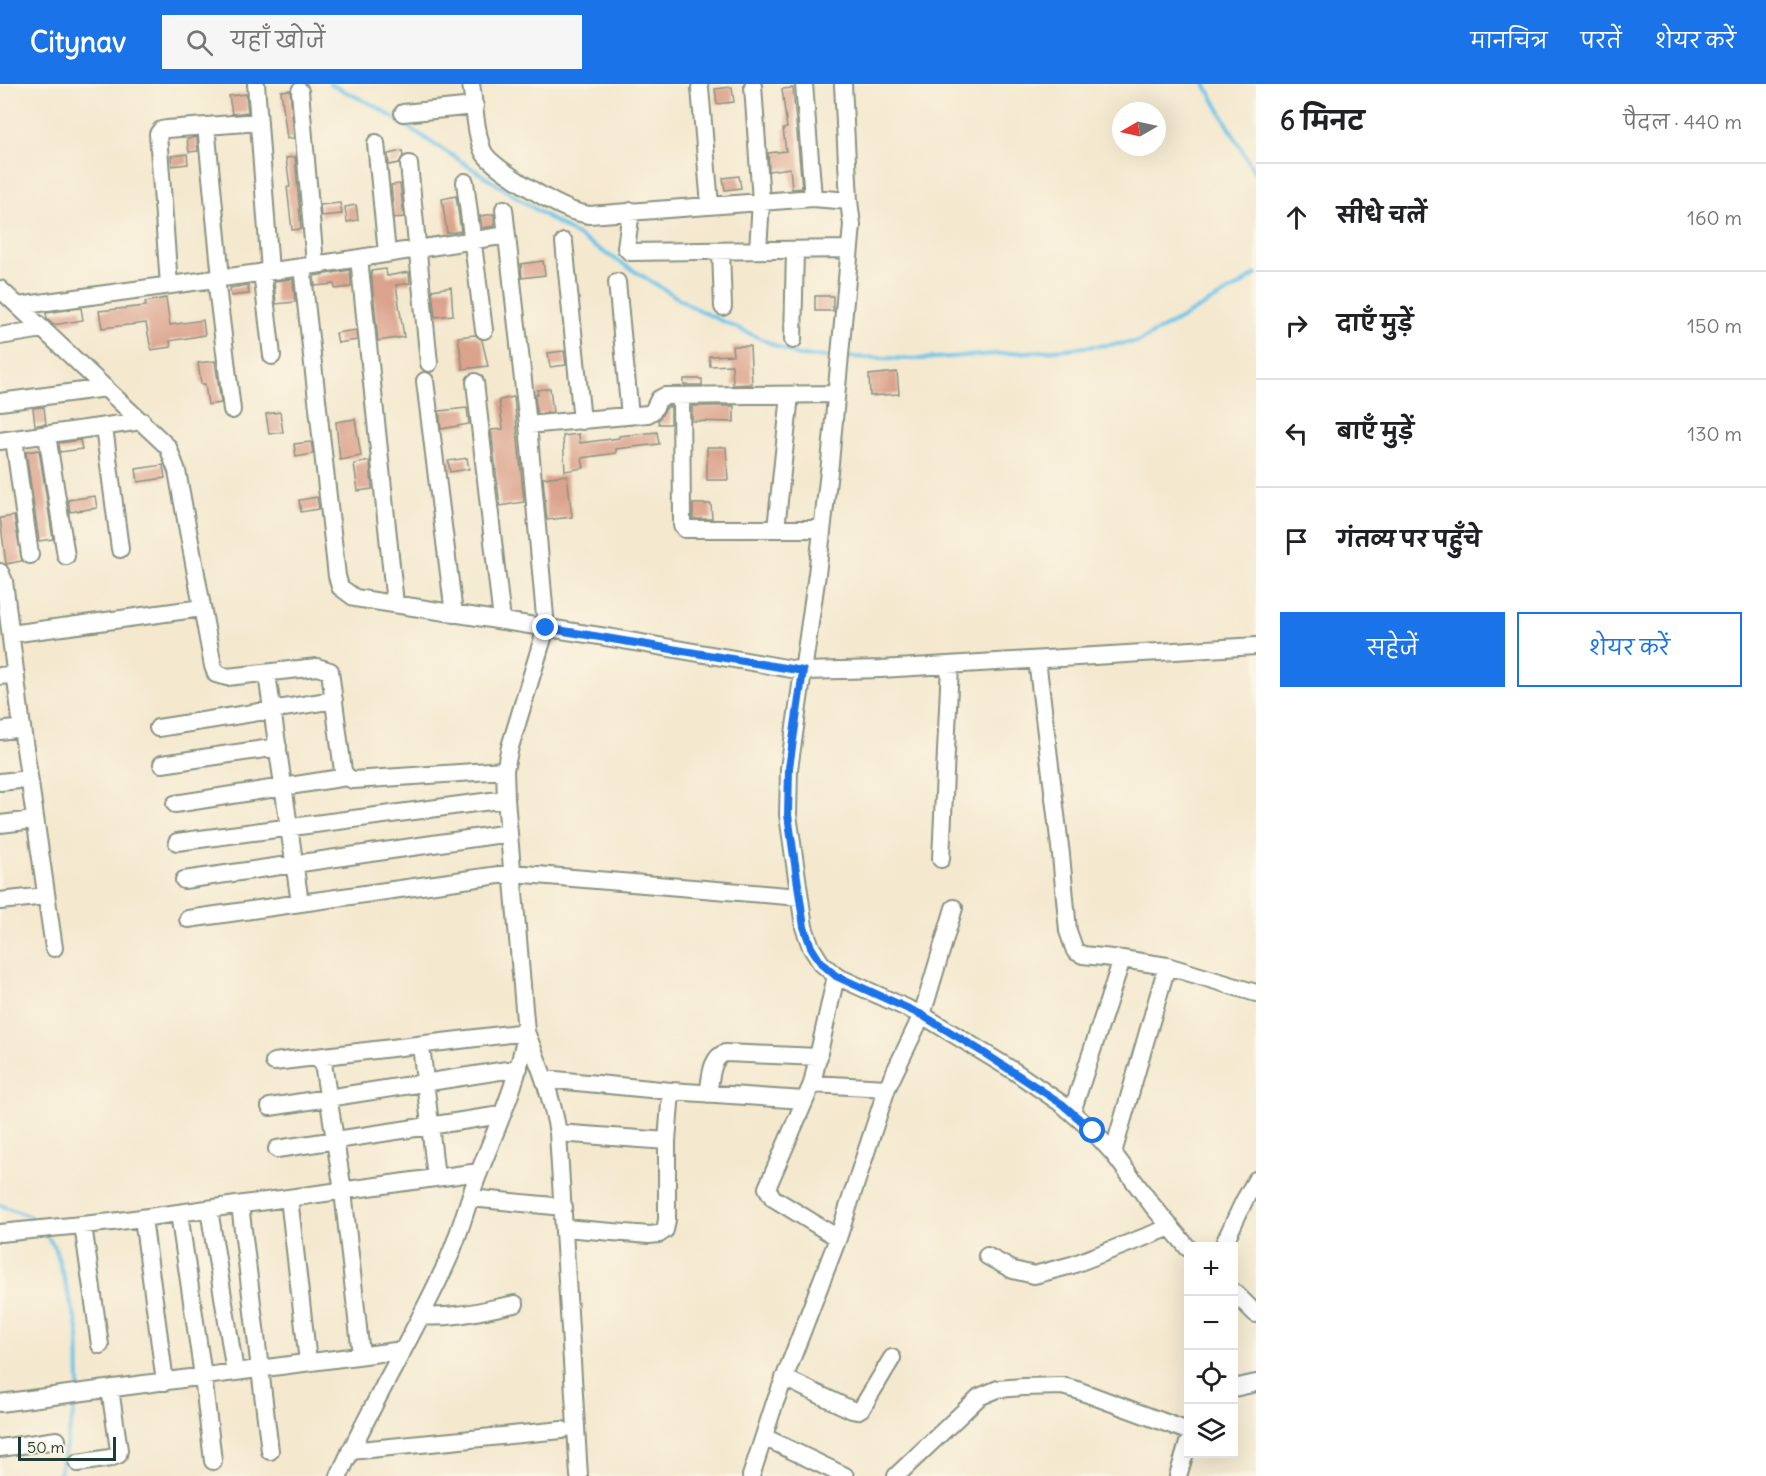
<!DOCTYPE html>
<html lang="hi">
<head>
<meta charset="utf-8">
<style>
  :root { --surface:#fff; --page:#f6f6f6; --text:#202124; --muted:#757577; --line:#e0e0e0; --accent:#1a73e8 }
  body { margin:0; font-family:Delius,"Playpen Sans Deva",sans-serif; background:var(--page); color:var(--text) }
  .controls { position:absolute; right:18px; bottom:18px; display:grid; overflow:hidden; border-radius:0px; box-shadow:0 6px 24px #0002 }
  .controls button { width:54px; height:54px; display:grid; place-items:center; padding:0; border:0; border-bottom:2px solid var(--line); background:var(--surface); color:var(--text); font:30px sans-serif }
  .compass { position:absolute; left:1112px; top:18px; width:54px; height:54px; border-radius:50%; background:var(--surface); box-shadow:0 6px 24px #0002; rotate:261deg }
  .scale { position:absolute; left:18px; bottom:15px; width:98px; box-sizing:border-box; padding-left:6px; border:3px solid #1f3d34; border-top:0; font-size:16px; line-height:21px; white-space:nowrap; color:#1f3d34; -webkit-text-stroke:4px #fcf5e5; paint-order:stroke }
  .stop { position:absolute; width:18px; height:18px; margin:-14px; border:4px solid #1a73e8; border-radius:50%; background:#fff }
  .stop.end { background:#1a73e8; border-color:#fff; box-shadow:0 2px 6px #0008 }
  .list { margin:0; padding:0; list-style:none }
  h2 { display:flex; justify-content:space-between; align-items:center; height:78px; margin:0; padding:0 24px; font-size:26px }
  h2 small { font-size:20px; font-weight:400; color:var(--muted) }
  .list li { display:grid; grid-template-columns:39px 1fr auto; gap:18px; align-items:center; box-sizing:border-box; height:108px; padding:0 24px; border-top:2px solid var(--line) }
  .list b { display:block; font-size:22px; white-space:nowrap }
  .list em { font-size:20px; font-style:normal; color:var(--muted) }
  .actions { display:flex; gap:12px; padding:18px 24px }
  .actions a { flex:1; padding:14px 0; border:2px solid var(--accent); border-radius:0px; text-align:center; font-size:21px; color:var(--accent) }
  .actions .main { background:var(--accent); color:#fff }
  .icon { flex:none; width:33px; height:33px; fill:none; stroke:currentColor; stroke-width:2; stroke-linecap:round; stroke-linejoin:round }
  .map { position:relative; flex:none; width:1256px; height:1392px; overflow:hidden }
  header { display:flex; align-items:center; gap:36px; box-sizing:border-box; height:84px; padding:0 30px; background:var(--accent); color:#fff }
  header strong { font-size:28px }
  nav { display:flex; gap:33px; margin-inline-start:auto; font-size:21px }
  .search { width:420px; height:54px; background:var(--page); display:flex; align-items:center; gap:15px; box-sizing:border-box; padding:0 21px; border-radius:0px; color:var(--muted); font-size:22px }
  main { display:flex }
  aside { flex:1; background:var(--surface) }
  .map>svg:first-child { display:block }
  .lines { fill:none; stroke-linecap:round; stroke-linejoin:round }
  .stream { stroke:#6dc4ea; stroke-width:4 }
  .building { fill:#dba38d }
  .minor-casing { stroke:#8a9382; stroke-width:20 }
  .minor { stroke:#fff; stroke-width:16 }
  .route { stroke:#1a73e8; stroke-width:8 }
</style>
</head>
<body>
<header>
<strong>Citynav</strong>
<div class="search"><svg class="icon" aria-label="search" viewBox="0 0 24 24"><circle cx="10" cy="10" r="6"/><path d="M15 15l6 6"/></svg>यहाँ खोजें</div>
<nav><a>मानचित्र</a><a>परतें</a><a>शेयर करें</a></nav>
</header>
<main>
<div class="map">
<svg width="1256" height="1392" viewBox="0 0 1256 1392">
  <rect width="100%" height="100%" fill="#fcf5e5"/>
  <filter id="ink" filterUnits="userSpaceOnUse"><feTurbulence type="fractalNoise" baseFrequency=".0167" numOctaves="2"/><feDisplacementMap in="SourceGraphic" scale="12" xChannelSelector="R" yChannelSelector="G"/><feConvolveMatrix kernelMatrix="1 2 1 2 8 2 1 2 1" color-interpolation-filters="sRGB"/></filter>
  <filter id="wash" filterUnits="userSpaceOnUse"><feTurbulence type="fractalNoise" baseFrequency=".008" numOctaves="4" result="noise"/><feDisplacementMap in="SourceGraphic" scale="24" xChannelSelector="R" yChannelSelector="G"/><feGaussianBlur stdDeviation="1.35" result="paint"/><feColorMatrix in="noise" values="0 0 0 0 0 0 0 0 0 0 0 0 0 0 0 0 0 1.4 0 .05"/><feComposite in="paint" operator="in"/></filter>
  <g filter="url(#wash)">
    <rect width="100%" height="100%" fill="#f4e9cf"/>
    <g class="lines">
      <!-- stream -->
      <path class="stream" d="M330,0l47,23 172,111 145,90 104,48 38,1
        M1205,0l51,91
        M844,273l76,2 124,-8 94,-9 101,-56 17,-12
        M0,1121l29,11 7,8
        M45,1150l10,13 23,81 1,60
        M59,1392l18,-78"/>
    </g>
    <g id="blocks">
      <!-- building -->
      <path class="building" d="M732,3l2,15 -17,2 -2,-15z
        M793,4l9,100 -10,1 -2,-21 -21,3 -1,-18 18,-2 -3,-22 4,-1 -5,-39z
        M290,6l4,48 -7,1 -6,-48z
        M246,10l2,18 -16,2 -3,-18z
        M197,53l1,14 -9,1 -2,-13z
        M402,67l1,5 -4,7 -10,2 -1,-11z
        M187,70l1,10 -16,2 -1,-10z
        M295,73l6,72 -9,1 -5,-43h3l-4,-29z
        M739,92l2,12 -16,2 -2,-12z
        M400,100l4,33 -10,1 -3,-33z
        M456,112l5,35 -14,2 -5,-34z
        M340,119l2,11 -21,2 -1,-11z
        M356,121l2,15 -11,2 -2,-15z
        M494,130l1,12 -13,2 -2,-12z
        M543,177l2,14 -23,3 -1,-14z
        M386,185l1,7 22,-4 1,11 -14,2 8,52 -26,4 -7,-70z
        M350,186l1,17 -16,2 -1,-5 -19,2 -1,-10z
        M293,195l2,23 -19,2 -2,-23z
        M248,201l1,9 -18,2 -1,-8z
        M451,203l2,28 -18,2 -3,-27z
        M815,212h18v15h-18z
        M166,214l4,27 33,-5 2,15 -35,6 1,6 -20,3 -5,-27 -44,5 -3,-17 47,-5 -1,-4z
        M81,224l2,12 -30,5 -6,-6 -1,-6z
        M356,246l1,10 -19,3 -2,-10z
        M475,251l7,5 6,26 -25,3 -5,-32z
        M732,262h18l2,38 -19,1 -1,-20 -22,1 -1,-10 24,-1z
        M564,267l2,14 -16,2 -2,-14z
        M215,277l6,42 -13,2 -3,-21h-4l-3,-21z
        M897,288l2,22 -29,2 -1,-21z
        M684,295h18v6h-18z
        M550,304l3,24 -16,2 -2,-19 3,-1 -1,-4z
        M514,313l10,105 -24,4 -9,-76 12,-1 -4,-29z
        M692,322h42v16l-42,-1z
        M44,323l2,17 -11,1 -2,-17z
        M667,323h4v17h-12l-1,-4z
        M467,324l2,16 -28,5 -2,-18z
        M280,328l3,20 -14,2 -3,-20z
        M355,335l6,37 -21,4 -4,-38z
        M657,348l2,12 -43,5v4l-34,5 2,10 -19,3 -2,-35 16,-2 1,9 39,-5v-2z
        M80,356l2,9 -22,3 -1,-9z
        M311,358l2,12 -17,3 -2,-13z
        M707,363h19l2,33h-21z
        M39,366l14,89 -14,2 -13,-89z
        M467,374l2,11 -19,3 -2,-11z
        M370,377l2,28 -14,2 -4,-27z
        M163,381l2,13 -27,4 -2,-13z
        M567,391l5,42 -25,3 -4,-42z
        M95,412l2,12 -27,4 -2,-12z
        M317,413l2,12 -18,3 -2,-12z
        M693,420h18l1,15h-19z
        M14,432l8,45 -16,3 -6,-46z"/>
    </g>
  </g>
  <g filter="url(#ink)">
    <use href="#blocks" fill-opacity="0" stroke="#8a9382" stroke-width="1.5"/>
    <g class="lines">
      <defs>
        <path id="minor" d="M256,0l14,187
          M471,0c3,17 5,55 13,69 9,15 65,48 82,55 7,4 15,5 23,7l224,-17 36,3 3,24 -22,238 -13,111 -28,195 -1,46 16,112 7,20 10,16 15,13 86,39 92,56 48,33 31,27 20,22 39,52 36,43
          M804,0l9,114
          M843,0l6,117
          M753,2l8,115 -3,49
          M700,4l10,117
          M300,7l15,173
          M403,29l72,-7
          M206,42l15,152
          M376,59l11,110
          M409,80l20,199
          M465,98l19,148
          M631,127l-5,37 4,4 219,-3
          M564,158l18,179
          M721,167l2,56
          M359,174l36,346
          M302,183l35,309 3,11 15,11 251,39 197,34 78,-2 375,-23
          M262,188l10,84
          M216,194l16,132
          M617,198l13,134
          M169,201l-11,-151 3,-4 6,-1 92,-7
          M0,205l168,158 9,24 36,195 3,8 11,3 90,-10 13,4 13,100 4,6 6,3 152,-10
          M18,222l284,-39 205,-32
          M0,252l43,-7
          M793,256l2,-90
          M425,297l29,233
          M475,298l27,239
          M681,312l1,122v7l3,4h137
          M0,318l106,-14
          M528,341l120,-11 5,-3 6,-12 6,-3 171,-2
          M104,343l16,122
          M47,351l19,121
          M14,355l16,116
          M0,357l142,-20
          M776,445l14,-134
          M0,488l4,9 18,147 32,220
          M11,550l191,-26
          M1037,576l24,195 7,76 7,20 8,4 39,4 45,7 89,27
          M267,590l33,229
          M0,592l16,-2
          M158,644l176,-28
          M0,647l22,-3
          M162,680l116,-17
          M0,698l29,-3
          M175,720l172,-27
          M0,740l35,-4
          M177,758l329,-43
          M941,775l9,-194
          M184,796l325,-47
          M0,817l46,-5
          M188,835l325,-46 286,24
          M836,892l-24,108 -45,104 6,10 65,40
          M421,961l15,133
          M322,973l21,134 18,164
          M274,978l252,-30c14,34 26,65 32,101l21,343
          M545,995l126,12 -4,50v79l-2,10 -6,4 -10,1 -85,-7
          M812,1000l75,4
          M671,1007l133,9
          M708,1010c3,-14 2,-36 17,-41l94,4
          M270,1023l249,-39
          M1072,1028l50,-153
          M558,1049l109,8
          M277,1065l224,-34
          M1113,1069l54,-187
          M289,1114l19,164
          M470,1114l94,9
          M240,1121l30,246
          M209,1125l26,163
          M179,1129l24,163 10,85
          M143,1134l22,164
          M83,1141l17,120
          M0,1149l112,-11 367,-50
          M1223,1162l21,-45 12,-21
          M987,1172l26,14 21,5 38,-10 99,-38
          M1234,1208l22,22
          M421,1232c31,3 63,-6 94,-12
          M784,1294l68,32 5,1 5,-3 30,-50
          M1234,1304l22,-5
          M0,1319l403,-53
          M764,1353l81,39
          M0,1364l57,-8
          M350,1367l212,-21
          M78,1379l32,-5 8,-3 1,-5 -9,-61
          M339,1392c33,-74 76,-142 109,-216 13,-29 20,-61 32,-90 18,-46 39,-90 46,-138l-20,-233 -1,-29 5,-23 36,-119 -18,-203 -24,-216
          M751,1392l23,-71 64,-167 49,-150 35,-73 32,-107
          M896,1392l83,-79 19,-8 25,-2 39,-1 15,4 111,41
          M1178,1392l10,-33"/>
      </defs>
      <!-- minor casing -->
      <use href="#minor" class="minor-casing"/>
      <!-- minor -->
      <use href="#minor" class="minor"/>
    </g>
  </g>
  <g class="lines" filter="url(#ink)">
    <!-- route -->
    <path class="route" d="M546,544l257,43 -14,97 -1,47 16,112 7,20 10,16 15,13 86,39 59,36 81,53 31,27"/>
  </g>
</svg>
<div class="controls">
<button>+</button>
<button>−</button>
<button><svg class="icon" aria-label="locate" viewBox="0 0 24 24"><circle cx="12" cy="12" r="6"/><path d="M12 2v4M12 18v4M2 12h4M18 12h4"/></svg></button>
<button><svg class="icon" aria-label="layers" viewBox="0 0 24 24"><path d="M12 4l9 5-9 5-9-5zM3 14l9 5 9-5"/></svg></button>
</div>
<svg class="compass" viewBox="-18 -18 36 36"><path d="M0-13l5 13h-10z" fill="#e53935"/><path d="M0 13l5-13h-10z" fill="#757577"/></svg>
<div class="scale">50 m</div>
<div class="stop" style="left:1093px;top:1047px"></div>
<div class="stop end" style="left:546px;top:544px"></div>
</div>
<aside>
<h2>6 मिनट<small>पैदल · 440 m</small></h2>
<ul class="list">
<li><svg class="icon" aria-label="ahead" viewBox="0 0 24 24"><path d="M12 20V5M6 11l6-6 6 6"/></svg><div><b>सीधे चलें</b></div><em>160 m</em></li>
<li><svg class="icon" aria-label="right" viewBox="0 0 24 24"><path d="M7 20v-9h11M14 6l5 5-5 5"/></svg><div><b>दाएँ मुड़ें</b></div><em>150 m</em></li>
<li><svg class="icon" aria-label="left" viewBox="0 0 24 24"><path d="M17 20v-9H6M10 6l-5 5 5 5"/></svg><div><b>बाएँ मुड़ें</b></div><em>130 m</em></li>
<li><svg class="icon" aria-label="arrive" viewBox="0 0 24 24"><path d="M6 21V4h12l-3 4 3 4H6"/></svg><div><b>गंतव्य पर पहुँचे</b></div></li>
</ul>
<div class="actions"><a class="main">सहेजें</a><a>शेयर करें</a></div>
</aside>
</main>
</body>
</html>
